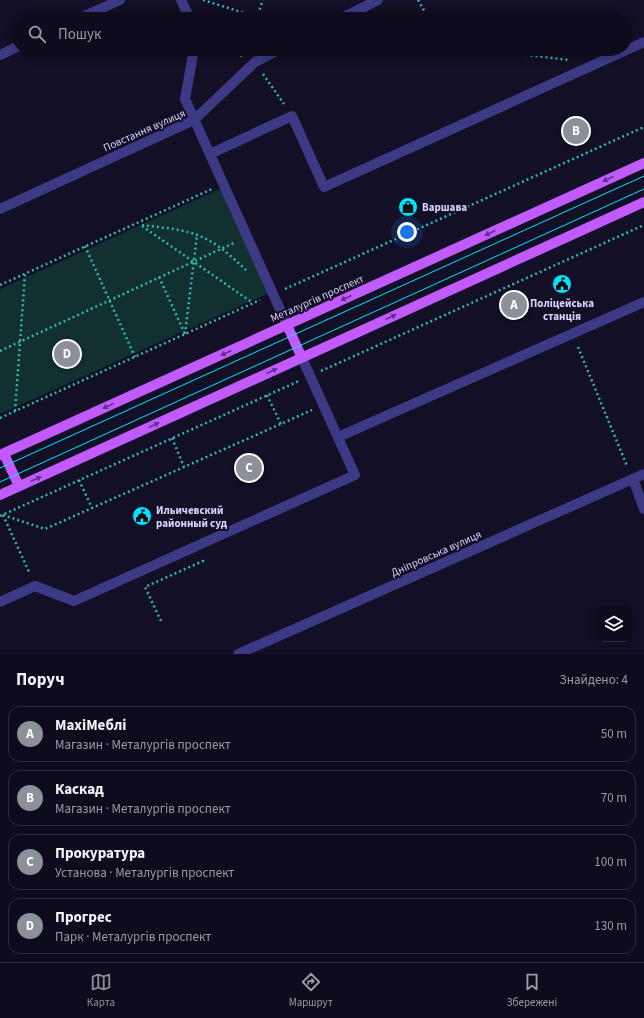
<!DOCTYPE html>
<html lang="uk">
<head>
<meta charset="utf-8">
<style>
  :root { --surface:#0e0b1c; --page:#171425; --text:#f1f3f6; --muted:#9b9ba3; --line:#2e2b3b; --accent:#8c9099 }
  body { margin:0; font-family:"Source Sans 3",sans-serif; background:var(--page); color:var(--text) }
  .controls { position:absolute; right:12px; bottom:12px; display:grid; overflow:hidden; border-radius:8px; box-shadow:0 2px 10px #0003 }
  .controls button { width:36px; height:36px; display:grid; place-items:center; padding:0; border:0; border-bottom:1px solid var(--line); background:var(--surface); color:var(--text); font:20px sans-serif }
  .you { position:absolute; left:407px; top:232px; width:14px; height:14px; margin:-10px; border:3px solid #fff; border-radius:50%; background:#1a73e8; box-shadow:0 0 0 6px #1a73e833 }
  .badge { display:grid; place-items:center; width:26px; height:26px; border-radius:50%; background:var(--accent); color:#fff; font-size:13px; font-weight:700 }
  .pin { position:absolute; translate:-50% -50%; border:2px solid #fff; box-shadow:0 1px 4px #0006 }
  .list { margin:0; padding:0; list-style:none }
  h2 { display:flex; justify-content:space-between; align-items:center; height:52px; margin:0; padding:0 16px; font-size:17px }
  h2 small { font-size:13px; font-weight:400; color:var(--muted) }
  .list li { display:grid; grid-template-columns:26px 1fr auto; gap:12px; align-items:center; box-sizing:border-box; height:56px; margin:0 8px 8px; padding:0 8px; border:1px solid var(--line); border-radius:12px }
  .list b { display:block; font-size:15px; white-space:nowrap }
  .list p { margin:0; font-size:13px; white-space:nowrap; color:var(--muted) }
  .list em { font-size:13px; font-style:normal; color:var(--muted) }
  .icon { flex:none; width:22px; height:22px; fill:none; stroke:currentColor; stroke-width:2; stroke-linecap:round; stroke-linejoin:round }
  .map { position:relative; flex:none; width:644px; height:654px; overflow:hidden }
  .search { position:absolute; background:var(--surface); box-shadow:0 2px 10px #0003; left:12px; right:12px; top:12px; height:44px; display:flex; align-items:center; gap:10px; box-sizing:border-box; padding:0 14px; border-radius:22px; color:var(--muted); font-size:15px }
  .sheet { height:308px; background:var(--surface) }
  nav { display:flex; justify-content:space-around; align-items:center; box-sizing:border-box; height:56px; border-top:1px solid var(--line); background:var(--surface); font-size:11px; color:var(--muted) }
  nav a { display:grid; justify-items:center; gap:2px }
  nav .on { color:var(--accent) }
  .map>svg:first-child { display:block }
  .park { fill:#12302f }
  .lines { fill:none; stroke-linecap:round; stroke-linejoin:round }
  .path { stroke:#2fb8b0; stroke-width:2.5; stroke-dasharray:2 3; stroke-linecap:butt }
  .minor { stroke:#3d3a85; stroke-width:10 }
  .major { stroke:#c25bff; stroke-width:10 }
  .tram { stroke:#00e5ff; stroke-width:1 }
  .oneway { fill:#623188 }
  .labels { text-anchor:middle; stroke-width:4; stroke-linejoin:round; paint-order:stroke }
  .street-label { font-size:11px; fill:#d9d4ff; stroke:#130f26 }
  .poi-label { font-size:11px; font-weight:bold; fill:#d9d4ff; stroke:#130f26; text-anchor:start }
</style>
</head>
<body>
<div class="map">
<svg width="644" height="654" viewBox="0 0 644 654">
  <rect width="100%" height="100%" fill="#130f26"/>
  <!-- park -->
  <path class="park" d="M222,188l47,105 -269,121v-125z"/>
  <g class="lines">
    <!-- path -->
    <path class="path" d="M203,0l54,17 33,2
      M418,0l11,19
      M256,19l7,-19
      M227,49l15,7
      M476,49l93,11
      M263,74l21,30
      M142,225c22,3 48,4 68,16 14,8 25,19 36,29
      M142,226l111,77
      M85,246l50,111
      M159,277l26,57
      M0,285l212,-96
      M285,289l359,-162
      M185,334l12,-99
      M578,347l49,119
      M0,351l236,-109
      M321,371l323,-146
      M267,395l14,29
      M15,411l10,-137
      M0,418l260,-118
      M172,438l12,29
      M79,480l13,28
      M3,515l42,14 267,-119
      M3,515l27,59
      M0,516l299,-135
      M161,621l-16,-34 58,-26 -1,-2"/>
    <!-- minor -->
    <path class="minor" d="M181,0l9,19
      M78,19l42,-19
      M340,19l38,-19
      M194,49l-9,50 102,226
      M0,55l19,-9
      M210,154l82,-38 32,71 320,-145
      M0,209l194,-89 61,-58 25,-13
      M338,437l306,-135
      M633,479l11,30
      M0,602l35,-16 39,15 281,-126 -53,-117
      M238,654l406,-180"/>
    <!-- major -->
    <path class="major" d="M287,325l15,33
      M4,454l15,32
      M0,455l644,-292
      M0,495l644,-293"/>
    <!-- tram -->
    <path class="tram" d="M0,468l644,-292
      M0,482l644,-293"/>
  </g>
  <!-- one-way arrows -->
  <defs><path id="oneway-solid" d="M-6-.8H1V-3.2L6.5 0L1 3.2V.8H-6Z"/></defs>
  <g class="oneway">
    <use href="#oneway-solid" transform="translate(608 179) rotate(156)"/>
    <use href="#oneway-solid" transform="translate(490 233) rotate(156)"/>
    <use href="#oneway-solid" transform="translate(346 298) rotate(156)"/>
    <use href="#oneway-solid" transform="translate(391 317) rotate(-24)"/>
    <use href="#oneway-solid" transform="translate(226 353) rotate(156)"/>
    <use href="#oneway-solid" transform="translate(272 371) rotate(-24)"/>
    <use href="#oneway-solid" transform="translate(108 406) rotate(156)"/>
    <use href="#oneway-solid" transform="translate(154 425) rotate(-24)"/>
    <use href="#oneway-solid" transform="translate(36 479) rotate(-24)"/>
  </g>
  <!-- icons -->
  <defs>
    <symbol id="shop-disc" viewBox="-11 -11 22 22"><circle r="9.5" fill="#00e5ff" stroke="#130f26"/><path d="M-5-2.5h2.3a2.7 3.5 0 0 1 5.4 0H5L5.5 6h-11ZM-1.5-2.5h3a1.5 2.3 0 0 0-3 0Z" fill="#111"/></symbol>
    <symbol id="civic-disc" viewBox="-11 -11 22 22"><circle r="9.5" fill="#00e5ff" stroke="#130f26"/><path d="M-.6-6.5H3V-4.5H.6V-3L4-1V1h2V6H-6V1h2V-1L-.6-3ZM-1.2 2.5V6h2.4V2.5Z" fill="#111"/></symbol>
  </defs>
  <g fill-rule="evenodd">
    <use href="#shop-disc" x="397" y="196" width="22" height="22"/>
    <use href="#civic-disc" x="551" y="273" width="22" height="22"/>
    <use href="#civic-disc" x="131" y="505" width="22" height="22"/>
  </g>
  <g class="labels">
    <!-- street labels -->
    <g class="street-label">
      <text transform="translate(144 130) rotate(-24)" y="4">Повстання вулиця</text>
      <text transform="translate(317 298) rotate(-24)" y="4">Металургів проспект</text>
      <text transform="translate(436 553) rotate(-24)" y="4">Дніпровська вулиця</text>
    </g>
    <!-- poi labels -->
    <g class="poi-label">
      <text x="422" y="211">Варшава</text>
      <text x="562" y="307" text-anchor="middle">Поліцейська<tspan x="562" dy="13">станція</tspan></text>
      <text x="156" y="514">Ильичевский<tspan x="156" dy="13">районный суд</tspan></text>
    </g>
  </g>
</svg>
<div class="controls">
<button><svg class="icon" aria-label="layers" viewBox="0 0 24 24"><path d="M12 4l9 5-9 5-9-5zM3 14l9 5 9-5"/></svg></button>
</div>
<div class="you"></div>
<div class="pin badge" style="left:514px;top:305px">A</div>
<div class="pin badge" style="left:576px;top:131px">B</div>
<div class="pin badge" style="left:249px;top:468px">C</div>
<div class="pin badge" style="left:67px;top:354px">D</div>
<div class="search"><svg class="icon" aria-label="search" viewBox="0 0 24 24"><circle cx="10" cy="10" r="6"/><path d="M15 15l6 6"/></svg>Пошук</div>
</div>
<section class="sheet">
<h2>Поруч<small>Знайдено: 4</small></h2>
<ul class="list">
<li><span class="badge">A</span><div><b>MaxiМеблі</b><p>Магазин · Металургів проспект</p></div><em>50 m</em></li>
<li><span class="badge">B</span><div><b>Каскад</b><p>Магазин · Металургів проспект</p></div><em>70 m</em></li>
<li><span class="badge">C</span><div><b>Прокуратура</b><p>Установа · Металургів проспект</p></div><em>100 m</em></li>
<li><span class="badge">D</span><div><b>Прогрес</b><p>Парк · Металургів проспект</p></div><em>130 m</em></li>
</ul>
</section>
<nav>
<a class="on"><svg class="icon" aria-label="map" viewBox="0 0 24 24"><path d="M3 6l6-2 6 2 6-2v14l-6 2-6-2-6 2zM9 4v14M15 6v14"/></svg>Карта</a>
<a><svg class="icon" aria-label="directions" viewBox="0 0 24 24"><path d="M12 3l9 9-9 9-9-9zM9 14v-3h6M13 9l2 2-2 2"/></svg>Маршрут</a>
<a><svg class="icon" aria-label="saved" viewBox="0 0 24 24"><path d="M7 4h10v16l-5-4-5 4z"/></svg>Збережені</a>
</nav>
</body>
</html>
